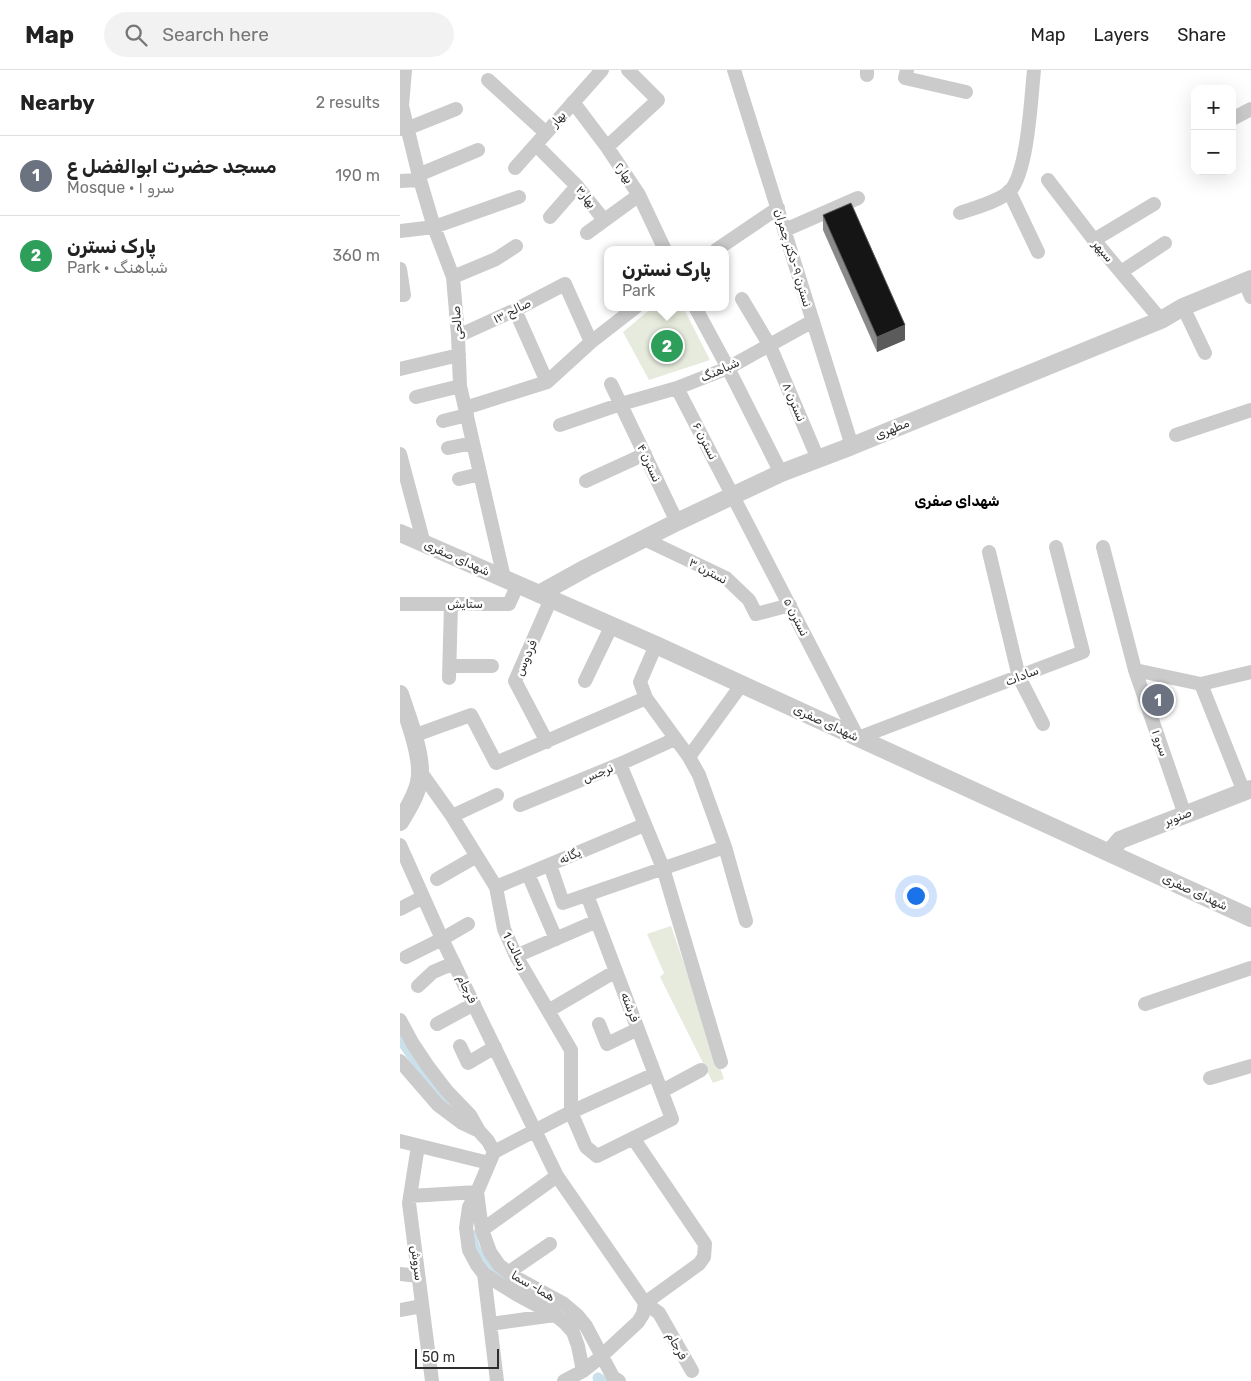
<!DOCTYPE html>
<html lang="en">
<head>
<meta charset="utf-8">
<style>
  :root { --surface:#fff; --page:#f2f2f2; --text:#222; --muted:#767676; --line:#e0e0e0; --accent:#da3c56 }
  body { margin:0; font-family:Rubik,Cairo,sans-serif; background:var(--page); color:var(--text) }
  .controls { position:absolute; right:15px; top:15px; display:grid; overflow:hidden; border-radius:10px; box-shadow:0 5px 20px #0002 }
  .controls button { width:45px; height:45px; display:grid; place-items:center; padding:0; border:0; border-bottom:1px solid var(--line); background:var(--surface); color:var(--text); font:25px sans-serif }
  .scale { position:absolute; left:15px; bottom:12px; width:84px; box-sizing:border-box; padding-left:5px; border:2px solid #2e2e2e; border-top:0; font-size:14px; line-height:18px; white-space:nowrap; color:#2e2e2e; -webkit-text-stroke:4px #fff; paint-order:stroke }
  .you { position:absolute; left:515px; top:825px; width:18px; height:18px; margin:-12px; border:4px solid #fff; border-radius:50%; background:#1a73e8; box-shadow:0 0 0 8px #1a73e833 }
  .badge { display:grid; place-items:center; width:32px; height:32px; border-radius:50%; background:var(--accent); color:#fff; font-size:16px; font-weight:700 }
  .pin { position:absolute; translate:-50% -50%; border:2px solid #fff; box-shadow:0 1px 5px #0006 }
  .popup { position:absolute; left:204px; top:176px; width:125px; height:65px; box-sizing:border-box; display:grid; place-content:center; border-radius:10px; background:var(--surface); filter:drop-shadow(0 1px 4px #0005); font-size:16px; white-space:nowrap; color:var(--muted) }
  .popup b { font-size:19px; color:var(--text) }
  .popup::after { content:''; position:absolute; left:50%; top:100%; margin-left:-10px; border:10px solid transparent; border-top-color:var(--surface) }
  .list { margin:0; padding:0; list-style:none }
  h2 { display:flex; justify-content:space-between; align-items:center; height:65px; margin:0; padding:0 20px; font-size:21px }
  h2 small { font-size:16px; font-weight:400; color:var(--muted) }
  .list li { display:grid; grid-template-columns:32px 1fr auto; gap:15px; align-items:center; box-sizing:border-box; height:80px; padding:0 20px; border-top:1px solid var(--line) }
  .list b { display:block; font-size:19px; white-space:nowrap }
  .list p { margin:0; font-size:16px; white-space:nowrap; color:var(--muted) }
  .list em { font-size:16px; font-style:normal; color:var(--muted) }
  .icon { flex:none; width:28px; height:28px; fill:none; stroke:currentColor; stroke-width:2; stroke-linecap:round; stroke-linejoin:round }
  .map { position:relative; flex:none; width:851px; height:1311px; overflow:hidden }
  header { display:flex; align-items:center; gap:30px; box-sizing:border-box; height:70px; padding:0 25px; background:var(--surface); border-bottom:1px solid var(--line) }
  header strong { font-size:24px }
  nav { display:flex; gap:28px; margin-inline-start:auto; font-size:18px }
  .search { width:350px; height:45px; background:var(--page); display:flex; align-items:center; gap:12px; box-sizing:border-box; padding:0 18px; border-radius:28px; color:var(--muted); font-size:19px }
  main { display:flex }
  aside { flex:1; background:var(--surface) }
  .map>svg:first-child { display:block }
  .green { fill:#e6ebdd }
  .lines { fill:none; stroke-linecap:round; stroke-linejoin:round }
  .canal { stroke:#cae0ea; stroke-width:11 }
  .minor { stroke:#cbcbcb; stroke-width:14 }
  .tertiary { stroke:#cbcbcb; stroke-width:18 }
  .wall { fill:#8a8a8a }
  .shaded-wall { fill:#5b5b5b }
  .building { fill:#151515; stroke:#5b5b5b }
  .labels { text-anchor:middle; stroke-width:5; stroke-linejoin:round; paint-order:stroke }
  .street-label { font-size:12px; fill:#2e2e2e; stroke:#fff }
  .neighbourhood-label { font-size:14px; font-weight:bold; fill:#000; stroke:#fff }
</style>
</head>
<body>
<header>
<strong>Map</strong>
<div class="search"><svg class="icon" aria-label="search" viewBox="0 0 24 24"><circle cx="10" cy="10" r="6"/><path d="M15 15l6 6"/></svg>Search here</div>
<nav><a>Map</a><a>Layers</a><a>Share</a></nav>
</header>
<main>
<aside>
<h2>Nearby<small>2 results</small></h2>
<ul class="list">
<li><span class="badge" style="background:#6b7280">1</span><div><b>مسجد حضرت ابوالفضل ع</b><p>Mosque · سرو ۱</p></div><em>190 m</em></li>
<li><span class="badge" style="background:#2e9e5b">2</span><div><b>پارک نسترن</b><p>Park · شباهنگ</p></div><em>360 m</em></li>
</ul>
</aside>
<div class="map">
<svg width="851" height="1311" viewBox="0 0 851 1311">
  <rect width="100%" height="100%" fill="#fff"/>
  <!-- green -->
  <path class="green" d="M253,237h30l27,53 -61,20 -26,-48z
    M271,856l53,153 -11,4 -53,-106 4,-4 -17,-39z"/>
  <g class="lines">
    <!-- canal -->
    <path class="canal" d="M0,968l41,59 20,19
      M72,1165c-1,18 20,36 34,45
      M121,1220l20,9 16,11
      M198,1308l4,3"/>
    <!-- minor -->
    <path class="minor" d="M5,0l-3,36 18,74 14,47 19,50 5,59 2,50 44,192
      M334,0l118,376
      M507,0l-2,8 61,14
      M467,5v-5
      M88,10l58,53
      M173,32l34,45 32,48 26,55
      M832,49l19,-10
      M0,59h6l50,-20
      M136,75l41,41 27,34
      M207,77l51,-47 -30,-30
      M115,98l87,-98
      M18,105l60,-25
      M648,110l46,60 67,80
      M0,111l20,-1
      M609,121l29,61
      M560,143c14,-5 40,-12 50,-22 18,-20 21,-93 24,-121
      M150,147l27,-31
      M385,160l73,-32
      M0,161l34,-4 85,-30
      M187,163l52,-38
      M694,170l60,-36
      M316,180l62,-42
      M0,199l4,26h-4
      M721,202l44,-29
      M53,207l43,-18 20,-13
      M845,212l6,15
      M342,229l28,47 48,113
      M295,237l33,61 53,105
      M783,237l22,46
      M115,240l32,72
      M58,266l57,-26 50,-26 26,58
      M0,299l59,-14
      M211,314l66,138
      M277,318l181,350 225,-86 -27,-105
      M16,327l44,-11
      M65,338l82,-26 44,-40 45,-35
      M43,351l24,-6
      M160,355l61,-21 56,-16 51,-20 85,-47
      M776,365l75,-25
      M48,378l25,-5
      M0,384l24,90
      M59,409l21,-5
      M186,411l59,-27
      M244,469l82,39 23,22 7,14 34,-9
      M703,477l32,123 50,145
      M589,482l30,125 24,47
      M0,534h109l9,-20
      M256,575l-16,37 6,16 43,59 10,18 26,72 21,74
      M50,596h42
      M735,600l66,14 50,-12
      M49,608l2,-74
      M185,611l27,-56
      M801,614l43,108
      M13,666l58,-21 25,48 150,-65
      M147,672l-32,-61 36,-82
      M289,687l53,-73
      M220,694l43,104 58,194
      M20,701l32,45 44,71 8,42 12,27 55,94v62l15,35 11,9 75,-37 -85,-224
      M120,735l100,-41 55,-25
      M52,746l45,-21
      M0,775l42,94 115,237 88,127 14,10 33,58
      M150,795l13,38 162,-56
      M128,804l28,65
      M37,809l40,-23
      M96,817l148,-62
      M0,839l23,-12
      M116,886l81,-35
      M6,887l36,-18 26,-15
      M18,916l15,-14 21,-9
      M745,934l106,-36
      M148,941l68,-40
      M0,950l13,24 14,21 19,25 24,25 9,16 9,10 6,11
      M37,954l37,-20
      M199,954l8,20 31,-15
      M60,976l8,17 27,-16
      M0,991l38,44 24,18 17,8
      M810,1008l41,-12
      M262,1021l39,-21
      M0,1071l89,22
      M18,1076l-9,57 23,178
      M94,1082l-17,40 5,38 8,22 9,13 14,11 51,28 13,11 9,11 27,51 6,4
      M94,1082l77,-40 84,-38
      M77,1122l-8,15 -3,21 3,22 8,15 7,9 32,20 39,21 10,8 8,9 5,14 5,25
      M10,1126l67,-4
      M82,1160l75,-54
      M109,1202l41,-28
      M0,1204l18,2
      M84,1204l13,107
      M0,1240l22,-4
      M90,1254l65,-9
      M164,1311l19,-10 14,-11 41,-38 5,-8 2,-11 54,-39 5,-7 1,-13 -72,-106"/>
    <!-- tertiary -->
    <path class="tertiary" d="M0,463l256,112 595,273
      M139,524l47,-26 91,-46 104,-49 71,-27 309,-126 22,-13 68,-28
      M0,624c7,22 20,54 20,77 1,17 -11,36 -20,51
      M709,783l11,-13 131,-51"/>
  </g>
  <!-- wall -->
  <path class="wall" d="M423,145l82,125 -28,12 -54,-122z"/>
  <!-- shaded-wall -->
  <path class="shaded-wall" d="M505,255v15l-28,12v-15z"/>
  <!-- building -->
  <path class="building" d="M451,133l54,122 -28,12 -54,-122z"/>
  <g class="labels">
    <!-- street labels -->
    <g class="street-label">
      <text transform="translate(158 49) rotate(-49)" y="4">بهار</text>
      <text transform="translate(224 103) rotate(56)" y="4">بهار۲</text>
      <text transform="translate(186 127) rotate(51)" y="4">بهار۳</text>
      <text transform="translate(703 181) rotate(50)" y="4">سپهر</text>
      <text transform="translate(393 188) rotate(73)" y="4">نسترن ۹-دکتر چمران</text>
      <text transform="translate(112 241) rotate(-26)" y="4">صالح ۱۳</text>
      <text transform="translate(57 253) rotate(-95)" y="4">صالحی</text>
      <text transform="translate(320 300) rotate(-24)" y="4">شباهنگ</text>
      <text transform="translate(394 332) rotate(67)" y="4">نسترن ۸</text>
      <text transform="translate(492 359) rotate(-22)" y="4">مطهری</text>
      <text transform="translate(305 371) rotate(63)" y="4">نسترن ۶</text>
      <text transform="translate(249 393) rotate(65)" y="4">نسترن ۴</text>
      <text transform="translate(57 488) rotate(24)" y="4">شهدای صفری</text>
      <text transform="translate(308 501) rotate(28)" y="4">نسترن ۳</text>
      <text x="65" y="538">ستایش</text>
      <text transform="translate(396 547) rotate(63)" y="4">نسترن ۵</text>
      <text transform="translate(126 588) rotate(-66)" y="4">فردوس</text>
      <text transform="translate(622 606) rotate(-21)" y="4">سادات</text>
      <text transform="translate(426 653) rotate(25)" y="4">شهدای صفری</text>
      <text transform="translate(760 673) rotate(71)" y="4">سرو ۱</text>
      <text transform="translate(198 703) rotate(-22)" y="4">نرجس</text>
      <text transform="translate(778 747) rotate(-21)" y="4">صنوبر</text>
      <text transform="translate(170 786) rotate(-23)" y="4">یگانه</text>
      <text transform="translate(795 822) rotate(25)" y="4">شهدای صفری</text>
      <text transform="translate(115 881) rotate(63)" y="4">رسالت 1</text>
      <text transform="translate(67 919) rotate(64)" y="4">فرجام</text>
      <text transform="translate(230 937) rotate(69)" y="4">فرشته</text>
      <text transform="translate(17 1193) rotate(83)" y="4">سروش</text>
      <text transform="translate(133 1216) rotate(30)" y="4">هما- سما</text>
      <text transform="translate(277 1276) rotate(60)" y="4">فرجام</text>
    </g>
    <!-- neighbourhood labels -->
    <g class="neighbourhood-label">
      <text x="557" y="436">شهدای صفری</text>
    </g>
  </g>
</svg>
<div class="controls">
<button>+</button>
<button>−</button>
</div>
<div class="scale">50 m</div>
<div class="you"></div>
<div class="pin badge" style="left:758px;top:630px;background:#6b7280">1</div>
<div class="pin badge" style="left:267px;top:276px;background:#2e9e5b">2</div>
<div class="popup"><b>پارک نسترن</b>Park</div>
</div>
</main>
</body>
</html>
